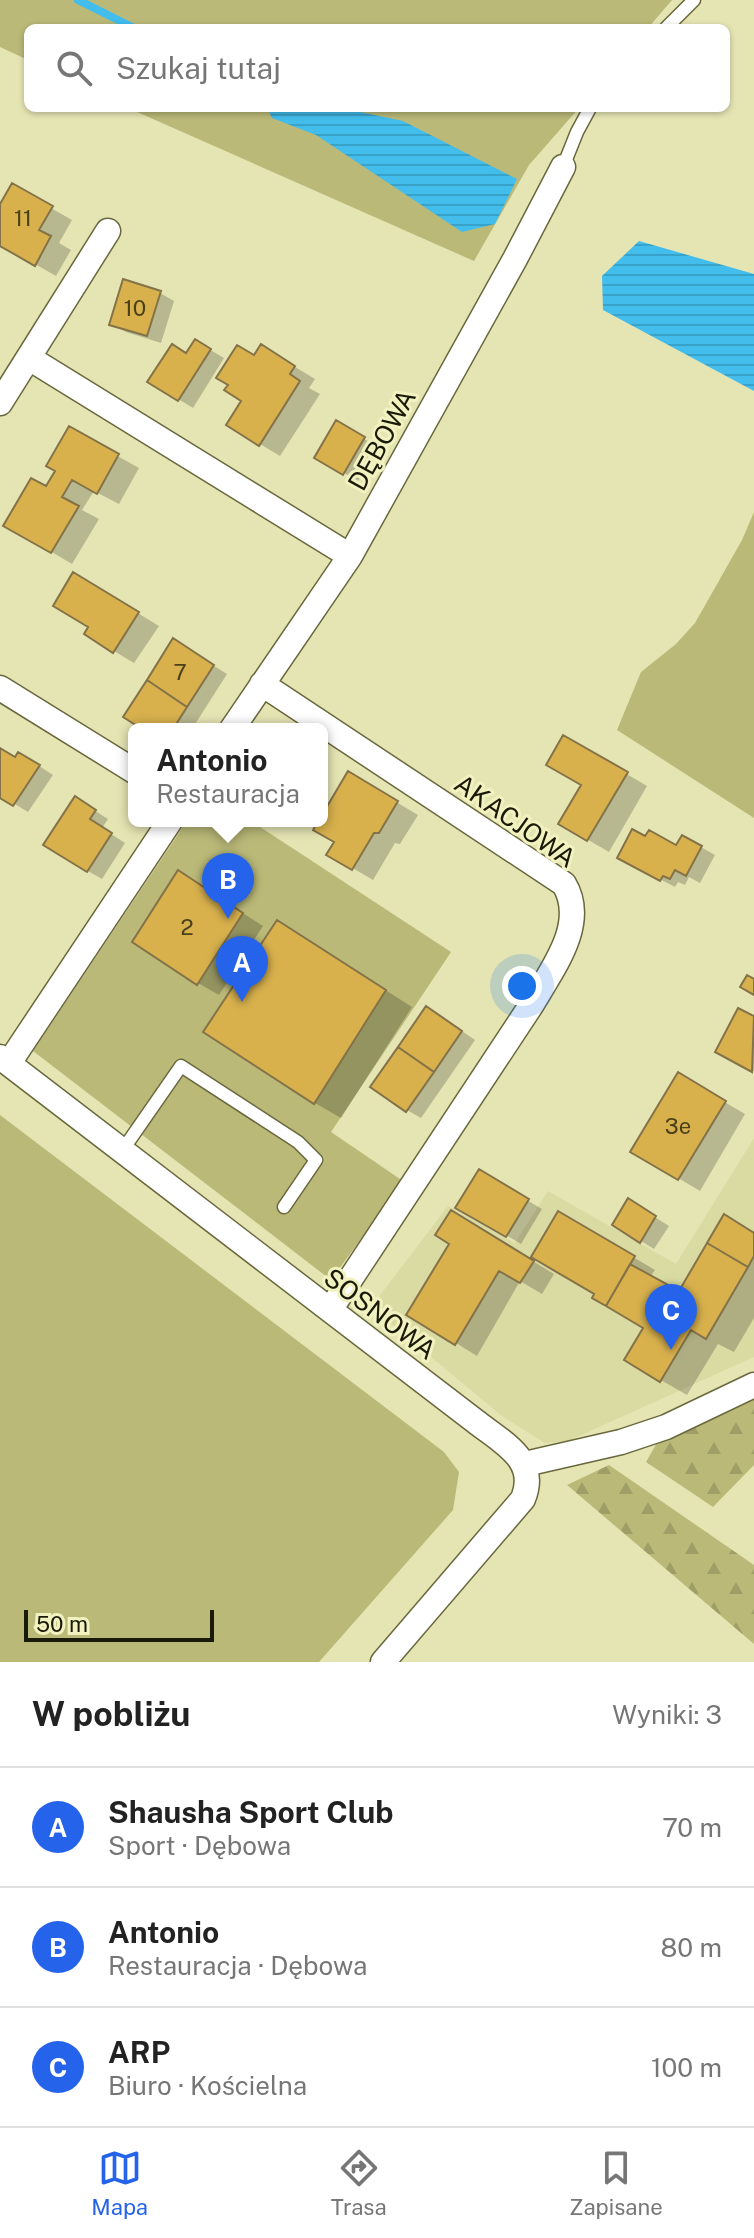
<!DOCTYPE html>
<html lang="pl">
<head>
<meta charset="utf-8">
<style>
  :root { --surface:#fff; --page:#f6f6f6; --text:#222; --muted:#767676; --line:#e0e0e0; --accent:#2563eb }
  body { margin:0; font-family:"Public Sans",sans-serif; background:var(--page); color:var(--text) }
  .scale { position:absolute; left:24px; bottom:20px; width:190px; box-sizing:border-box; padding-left:8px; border:4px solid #1a1a08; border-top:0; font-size:22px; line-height:28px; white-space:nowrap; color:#1a1a08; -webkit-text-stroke:6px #f2f2c1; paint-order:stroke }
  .you { position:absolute; left:522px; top:986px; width:28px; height:28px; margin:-20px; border:6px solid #fff; border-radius:50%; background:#1a73e8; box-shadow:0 0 0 12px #1a73e833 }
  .badge { display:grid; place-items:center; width:52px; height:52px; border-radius:50%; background:var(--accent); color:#fff; font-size:26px; font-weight:700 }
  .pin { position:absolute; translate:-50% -66px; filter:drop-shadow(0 2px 4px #0008) }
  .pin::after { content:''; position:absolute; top:42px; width:28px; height:24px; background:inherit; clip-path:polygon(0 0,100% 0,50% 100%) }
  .popup { position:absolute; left:128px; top:723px; width:200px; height:104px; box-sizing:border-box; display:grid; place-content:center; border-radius:12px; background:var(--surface); filter:drop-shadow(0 2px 6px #0005); font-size:26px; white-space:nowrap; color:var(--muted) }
  .popup b { font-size:30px; color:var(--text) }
  .popup::after { content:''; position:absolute; left:50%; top:100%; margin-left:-16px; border:16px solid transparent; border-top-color:var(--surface) }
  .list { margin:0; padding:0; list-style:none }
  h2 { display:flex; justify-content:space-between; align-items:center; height:104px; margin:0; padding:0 32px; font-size:34px }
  h2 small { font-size:26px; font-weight:400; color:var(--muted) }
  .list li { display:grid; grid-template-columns:52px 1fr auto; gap:24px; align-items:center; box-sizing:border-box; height:120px; padding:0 32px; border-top:2px solid var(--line) }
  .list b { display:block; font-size:30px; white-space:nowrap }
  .list p { margin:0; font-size:26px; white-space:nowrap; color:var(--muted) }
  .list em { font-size:26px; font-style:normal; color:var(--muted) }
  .icon { flex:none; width:44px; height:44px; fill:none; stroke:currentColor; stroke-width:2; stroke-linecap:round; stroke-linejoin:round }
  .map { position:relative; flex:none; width:754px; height:1662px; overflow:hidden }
  .search { position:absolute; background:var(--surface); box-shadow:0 2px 6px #0004; left:24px; right:24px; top:24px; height:88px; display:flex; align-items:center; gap:20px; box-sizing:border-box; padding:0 28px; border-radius:12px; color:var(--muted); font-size:30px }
  .sheet { height:464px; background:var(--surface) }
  nav { display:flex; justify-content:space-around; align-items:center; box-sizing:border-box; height:112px; border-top:2px solid var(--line); background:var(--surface); font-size:22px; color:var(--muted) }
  nav a { display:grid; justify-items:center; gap:4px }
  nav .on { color:var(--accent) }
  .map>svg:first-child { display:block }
  .built { fill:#dadaa3 }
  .green { fill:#bab978 }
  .forest { fill:url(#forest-firs) }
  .water { fill:url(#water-rules) }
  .shadow { fill:#0003 }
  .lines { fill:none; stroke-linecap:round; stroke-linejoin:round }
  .stream { stroke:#42bdec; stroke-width:8 }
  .building { fill:#d8b14d; stroke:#847248; stroke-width:2 }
  .service-casing { stroke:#69683d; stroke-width:15 }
  .minor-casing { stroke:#69683d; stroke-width:27 }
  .service { stroke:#fff; stroke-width:12 }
  .minor { stroke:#fff; stroke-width:24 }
  .labels { text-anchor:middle; stroke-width:6; stroke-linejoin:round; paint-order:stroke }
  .number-label { font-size:22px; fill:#4a4019 }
  .street-label { font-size:26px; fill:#1a1a08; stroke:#f2f2c1 }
</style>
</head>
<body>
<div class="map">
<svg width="754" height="1662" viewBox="0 0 754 1662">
  <defs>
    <pattern id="forest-firs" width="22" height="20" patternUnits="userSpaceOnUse" patternTransform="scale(2)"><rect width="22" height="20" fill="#bab978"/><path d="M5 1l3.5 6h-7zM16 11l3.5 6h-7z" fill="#9f9e66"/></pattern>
    <pattern id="water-rules" width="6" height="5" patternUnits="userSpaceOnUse" patternTransform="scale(2)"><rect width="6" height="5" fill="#42bdec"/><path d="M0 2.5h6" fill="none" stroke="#39a2c9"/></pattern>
  </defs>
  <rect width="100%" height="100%" fill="#e5e5b4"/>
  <!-- built -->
  <path class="built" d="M754,1138v219l-186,84 -23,2 -43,-27 -131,-109 77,-101 67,37 33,-52 128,73z"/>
  <!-- green -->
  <path class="green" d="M0,0h672l-24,28h-620v32l-28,-13z
    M128,108h451l-50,57 -55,96z
    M754,512v306l-137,-88 24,-58 35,-28 19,-21 47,-83z
    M187,821h64l200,131 -120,180 72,49 -72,99 -298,-229z
    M0,1115l444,337 15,20 -6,38 -134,152h-319z"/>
  <!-- forest -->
  <path class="forest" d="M754,1385v80l-41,42 -67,-45 20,-35z
    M609,1465l145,100v79l-187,-159z"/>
  <!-- water -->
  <path class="water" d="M267,108h74l62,13 114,58 -22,45 -33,8 -146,-97 -44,-17z
    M639,241l115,33v117l-151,-81 -1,-34z"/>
  <!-- shadow -->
  <path class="shadow" d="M12,186l60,34 -13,23 12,7 -15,26 -56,-32v-36z
    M125,282l35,11 14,8 -13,42 -35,-11 -14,-8z
    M195,341l29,17 -31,50 -43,-26 37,-27z
    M255,357l27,2 33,20 -6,9 11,6 -40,62 -20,-12 -16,-44z
    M337,423l41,24 -20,34 -41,-24z
    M69,429l70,39 -20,36 -25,-13 -12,19 17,9 -27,45 -66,-39 41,-36 11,-19z
    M95,587l64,39 -25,37 -20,-12 -23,-24z
    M187,649l40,25 -35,55h-46z
    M564,737l83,49 -38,66 -48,-28 23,-39z
    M0,750l16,10 17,2 20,13 -25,37 -28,-17z
    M349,774l69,41 -18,29 -5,-1 -22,37 -44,-26 8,-12 -16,-21z
    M89,807l19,12 -6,9 23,15 -23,36 -14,-8z
    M683,837l32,18 -15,28 -11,-6 -4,8 -7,-3 -3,5 -42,-22 44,-17z
    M199,885l64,41 -44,69 -21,-12z
    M304,938l108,69 -71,111 -26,-15z
    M739,1010l15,8v53l-36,-20z
    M440,1016l35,24 -54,78 -14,-8z
    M678,1075l67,39 -45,77 -67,-40z
    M479,1172l63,37 -21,35 -63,-37z
    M629,1201l40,25 -15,23 -40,-25z
    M559,1213l96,57 -5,7 30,17 74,-59v83l-20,34 -16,-8 -31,51 -61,-35 20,-33 -49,-33z
    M472,1224l82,50 -12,20 -22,-13 -43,75 -68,-42z"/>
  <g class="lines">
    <!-- stream -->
    <path class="stream" d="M78,0l56,28"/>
  </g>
  <!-- building -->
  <path class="building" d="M12,183l41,23 -14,24 12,6 -16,30 -35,-20v-42z
    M123,279l38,12 -14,45 -38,-11z
    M195,339l16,10 -33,52 -31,-19 25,-38 14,9z
    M261,344l34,22 -5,8 10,7 -41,65 -33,-21 15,-24 -17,-11 4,-5 -12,-7 21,-33 17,10z
    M336,420l29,17 -22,38 -29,-17z
    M69,426l50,28 -22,40 -25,-14 -10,17 17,9 -28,47 -48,-27 28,-48 15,8 9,-15 -9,-5z
    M73,572l66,40 -26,41 -29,-19 4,-7 -35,-21z
    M173,638l41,27 -27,42 -40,-27z
    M147,680l40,27 -14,22h-31l-19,-12z
    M563,735l65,37 -41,69 -29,-17 23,-39 -35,-20z
    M0,748l15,9 3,-5 22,13 -27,41 -13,-8z
    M348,771l50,30 -19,32h-5l-22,37 -26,-15 8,-13 -21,-12 5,-9h4v-6z
    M75,796l21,14 -6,9 22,14 -25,39 -44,-27z
    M632,829l13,7 4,-6 27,15 6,-10 20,11 -16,30 -11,-6 -5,9 -7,-3 -3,5 -43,-23z
    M178,870l65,43 -46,72 -65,-43z
    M277,920l109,70 -72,114 -111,-72z
    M747,975l7,4v16l-14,-8z
    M426,1006l36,25 -28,41 -36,-25z
    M738,1008l16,8 -2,56 -37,-20z
    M398,1047l36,25 -28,40 -36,-25z
    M678,1072l48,29 -48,79 -48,-28z
    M479,1169l50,30 -23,38 -51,-29z
    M628,1198l28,18 -16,27 -28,-18z
    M451,1210l83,51 -14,22 -21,-12 -44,74 -49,-30 43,-71 -14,-9z
    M558,1211l77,45 -29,50 -14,-8 2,-4 -63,-37z
    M724,1214l30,19v23l-6,11 -41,-24z
    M707,1243l41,24 -42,72 -15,-9 -31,52 -36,-22 19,-32 -37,-22 24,-42 49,27z"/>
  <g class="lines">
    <defs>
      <path id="service" d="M666,28l28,-28
        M563,167l14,-35 13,-24
        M122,1151l59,-85 117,76 18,18 -32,47"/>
      <path id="minor" d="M29,358l321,198
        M0,403l108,-172
        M262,684l302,200c24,40 -12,85 -32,120l-202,306
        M0,688l134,83
        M232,729l118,-173 165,-297 48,-92
        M0,1057l475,364c28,22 64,39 48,78l-140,163
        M9,1063l161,-242
        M525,1464l96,-22 45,-15 88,-42"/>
    </defs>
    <!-- service casing -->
    <use href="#service" class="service-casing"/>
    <!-- minor casing -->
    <use href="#minor" class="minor-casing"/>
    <!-- service -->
    <use href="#service" class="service"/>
    <!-- minor -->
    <use href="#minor" class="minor"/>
  </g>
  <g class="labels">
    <!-- number labels -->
    <g class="number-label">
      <text x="23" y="226">11</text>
      <text x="135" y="316">10</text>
      <text x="180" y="680">7</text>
      <text x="187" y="935">2</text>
      <text x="678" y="1134">3e</text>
    </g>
    <!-- street labels -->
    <g class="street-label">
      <text transform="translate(382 440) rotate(-61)" y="9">DĘBOWA</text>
      <text transform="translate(515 821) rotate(35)" y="9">AKACJOWA</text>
      <text transform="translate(380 1314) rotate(37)" y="9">SOSNOWA</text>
    </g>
  </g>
</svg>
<div class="scale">50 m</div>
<div class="you"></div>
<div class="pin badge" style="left:242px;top:1002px">A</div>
<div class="pin badge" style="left:228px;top:919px">B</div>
<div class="popup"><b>Antonio</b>Restauracja</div>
<div class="pin badge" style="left:671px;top:1350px">C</div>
<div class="search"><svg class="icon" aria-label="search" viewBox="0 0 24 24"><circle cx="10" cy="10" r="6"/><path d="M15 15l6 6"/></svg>Szukaj tutaj</div>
</div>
<section class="sheet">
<h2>W pobliżu<small>Wyniki: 3</small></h2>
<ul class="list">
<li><span class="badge">A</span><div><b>Shausha Sport Club</b><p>Sport · Dębowa</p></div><em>70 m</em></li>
<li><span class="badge">B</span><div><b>Antonio</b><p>Restauracja · Dębowa</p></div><em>80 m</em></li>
<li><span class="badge">C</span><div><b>ARP</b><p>Biuro · Kościelna</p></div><em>100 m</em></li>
</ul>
</section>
<nav>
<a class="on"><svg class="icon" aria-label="map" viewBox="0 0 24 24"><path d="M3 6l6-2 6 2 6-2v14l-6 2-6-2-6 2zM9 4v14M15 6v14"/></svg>Mapa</a>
<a><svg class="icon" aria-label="directions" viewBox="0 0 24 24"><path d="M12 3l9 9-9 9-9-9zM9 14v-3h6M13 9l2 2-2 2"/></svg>Trasa</a>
<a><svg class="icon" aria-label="saved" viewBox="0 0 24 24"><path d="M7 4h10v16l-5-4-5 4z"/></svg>Zapisane</a>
</nav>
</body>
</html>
